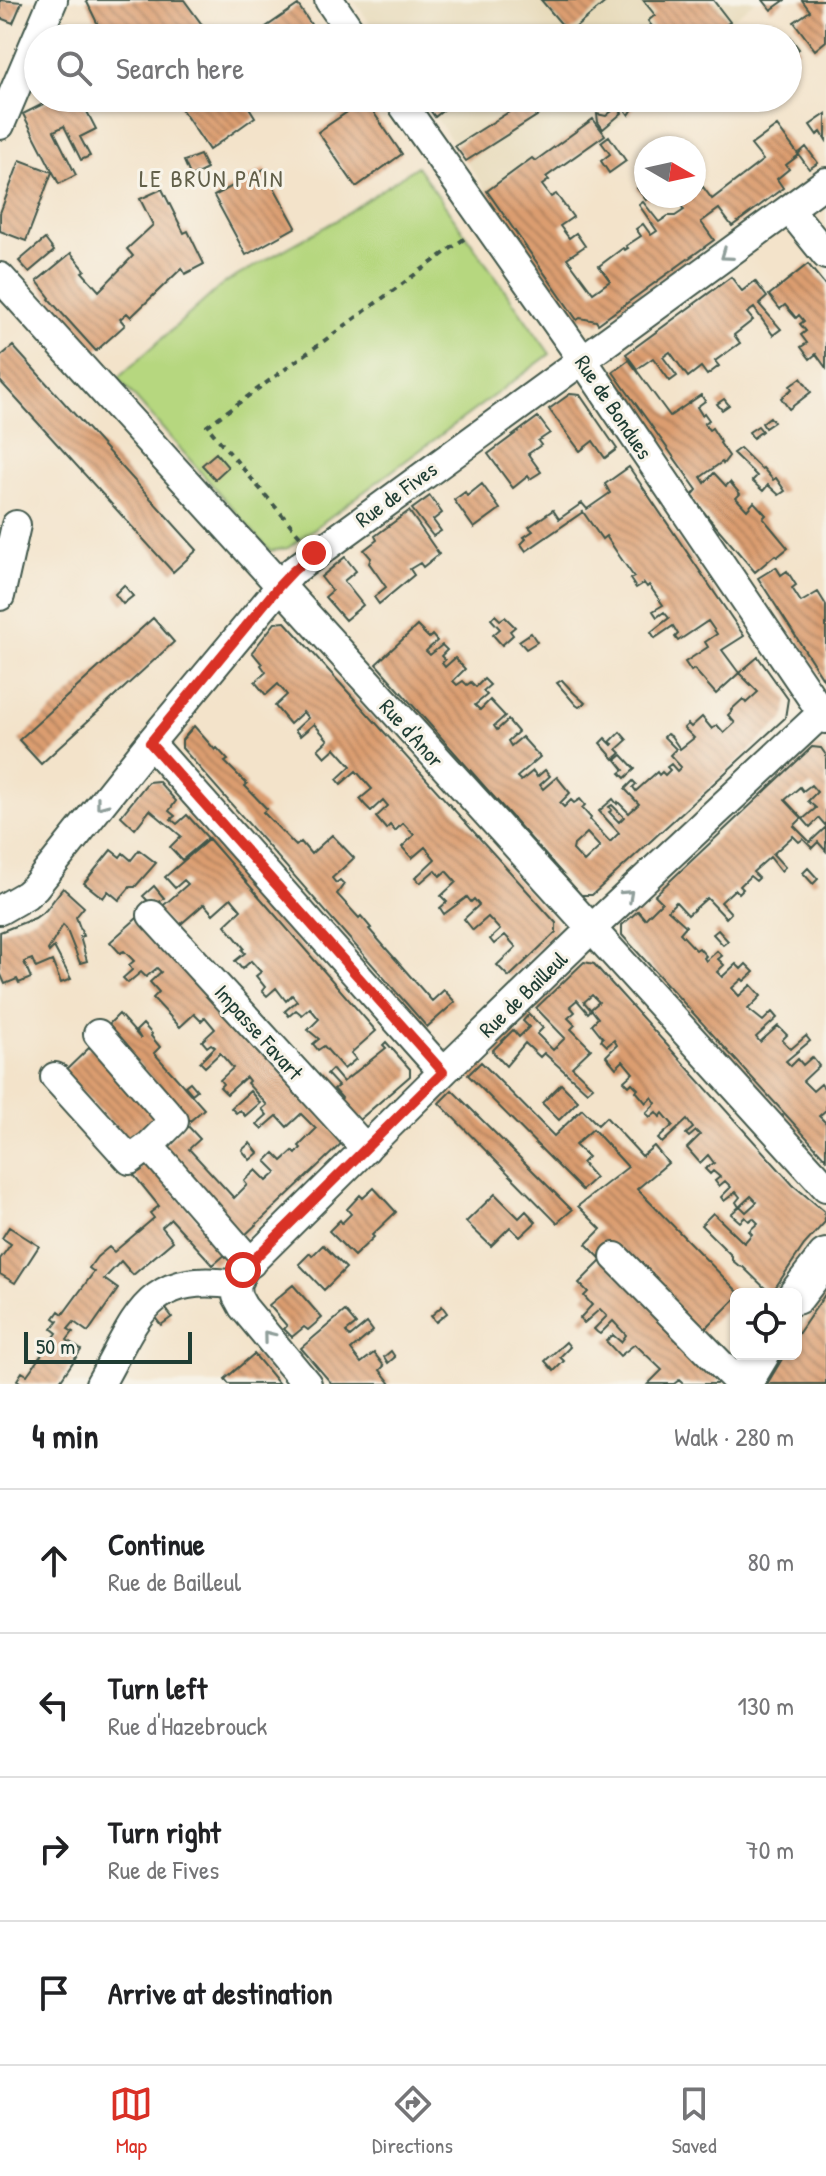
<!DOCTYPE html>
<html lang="en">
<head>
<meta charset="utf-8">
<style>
  :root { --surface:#fff; --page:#f2f2f2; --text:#202124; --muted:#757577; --line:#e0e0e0; --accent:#d93025 }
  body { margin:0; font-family:"Patrick Hand",sans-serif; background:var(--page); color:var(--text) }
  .controls { position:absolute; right:24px; bottom:24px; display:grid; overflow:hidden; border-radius:12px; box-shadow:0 2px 6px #0004 }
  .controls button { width:72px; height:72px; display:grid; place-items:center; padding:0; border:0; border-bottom:2px solid var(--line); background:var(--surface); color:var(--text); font:40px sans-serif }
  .compass { position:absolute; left:634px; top:136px; width:72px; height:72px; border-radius:50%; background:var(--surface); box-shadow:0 2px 6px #0004; rotate:99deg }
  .scale { position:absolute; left:24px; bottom:20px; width:168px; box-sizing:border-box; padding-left:8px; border:4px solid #1f3d34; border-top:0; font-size:22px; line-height:28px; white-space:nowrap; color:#1f3d34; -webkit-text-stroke:6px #f7f3e8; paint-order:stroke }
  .stop { position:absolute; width:24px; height:24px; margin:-18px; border:6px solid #d93025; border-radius:50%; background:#fff }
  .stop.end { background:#d93025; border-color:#fff; box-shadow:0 2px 8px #0008 }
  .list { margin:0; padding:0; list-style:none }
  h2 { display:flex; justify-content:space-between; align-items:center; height:104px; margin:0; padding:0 32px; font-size:34px }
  h2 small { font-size:26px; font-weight:400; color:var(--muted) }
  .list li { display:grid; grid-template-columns:52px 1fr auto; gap:24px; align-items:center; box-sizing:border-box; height:144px; padding:0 32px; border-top:2px solid var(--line) }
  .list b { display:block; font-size:30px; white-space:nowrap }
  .list p { margin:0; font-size:26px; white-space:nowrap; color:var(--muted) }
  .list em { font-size:26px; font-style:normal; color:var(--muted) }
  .icon { flex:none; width:44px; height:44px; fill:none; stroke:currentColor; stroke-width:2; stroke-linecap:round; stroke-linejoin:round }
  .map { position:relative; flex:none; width:826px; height:1384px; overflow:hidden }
  .search { position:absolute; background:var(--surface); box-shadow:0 2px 6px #0004; left:24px; right:24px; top:24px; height:88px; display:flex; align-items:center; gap:20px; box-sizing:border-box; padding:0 28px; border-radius:44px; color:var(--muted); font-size:30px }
  .sheet { height:680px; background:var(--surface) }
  nav { display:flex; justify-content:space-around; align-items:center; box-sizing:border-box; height:112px; border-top:2px solid var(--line); background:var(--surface); font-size:22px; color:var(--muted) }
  nav a { display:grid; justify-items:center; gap:4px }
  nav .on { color:var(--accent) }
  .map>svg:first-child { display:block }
  .built { fill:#e7daba }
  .green { fill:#b6d77f; stroke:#6a8a5a; stroke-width:2 }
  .building { fill:url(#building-back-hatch); fill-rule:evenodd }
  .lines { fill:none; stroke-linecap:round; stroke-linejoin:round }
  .minor-casing { stroke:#3f564a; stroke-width:32 }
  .major-casing { stroke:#3f564a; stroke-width:40 }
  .path { stroke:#3f564a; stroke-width:4; stroke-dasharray:6 6; stroke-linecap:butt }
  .minor { stroke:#fff; stroke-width:28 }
  .major { stroke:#fff; stroke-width:36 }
  .oneway { stroke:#8f9e9a }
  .route { stroke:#d93025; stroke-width:10 }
  .labels { text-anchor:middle; stroke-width:6; stroke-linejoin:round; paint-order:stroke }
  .street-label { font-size:22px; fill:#1f3d34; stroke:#f7f3e8 }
  .neighbourhood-label { font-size:24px; letter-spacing:2px; fill:#615f49; stroke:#f7f3e8 }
</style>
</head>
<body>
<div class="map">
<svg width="826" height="1384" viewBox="0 0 826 1384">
  <defs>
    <pattern id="building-back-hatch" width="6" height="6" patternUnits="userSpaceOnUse" patternTransform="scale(2)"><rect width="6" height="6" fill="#db9d70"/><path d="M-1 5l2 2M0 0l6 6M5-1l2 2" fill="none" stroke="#b1815d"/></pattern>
  </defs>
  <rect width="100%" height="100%" fill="#f7f3e8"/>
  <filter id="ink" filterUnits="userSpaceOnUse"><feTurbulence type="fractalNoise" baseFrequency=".0125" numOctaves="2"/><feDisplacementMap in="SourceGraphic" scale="16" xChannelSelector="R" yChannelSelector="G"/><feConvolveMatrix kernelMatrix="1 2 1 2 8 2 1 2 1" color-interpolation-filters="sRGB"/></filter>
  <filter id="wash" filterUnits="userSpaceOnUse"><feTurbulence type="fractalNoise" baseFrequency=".006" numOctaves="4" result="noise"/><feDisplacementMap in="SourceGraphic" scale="32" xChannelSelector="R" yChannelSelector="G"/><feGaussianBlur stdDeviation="1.8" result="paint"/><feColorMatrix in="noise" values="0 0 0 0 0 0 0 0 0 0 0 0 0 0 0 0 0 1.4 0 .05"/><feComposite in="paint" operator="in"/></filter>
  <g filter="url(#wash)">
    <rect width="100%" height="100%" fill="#f3e3ca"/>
    <!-- built -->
    <path class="built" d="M354,0h402l-48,38h-328z
      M422,98h222l-39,37 -58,41 2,4 -14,-1 -37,28z"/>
    <!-- green -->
    <path class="green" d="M417,166l133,188 -262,194 -18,3 -152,-173 105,-94 112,-63z"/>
    <g id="blocks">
      <!-- building -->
      <path class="building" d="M0,0l22,2 -9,21 -13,-5z
        M86,0h98l19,26 -17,12h-103l17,-9z
        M541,0h67l-39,33z
        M643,0h70l17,22 -22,16h-36l-2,-2 -9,2 -13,-17 7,-6z
        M763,0h22l-14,10z
        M802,0h24v41l-11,9 -21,-28 16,-11z
        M298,5l22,33h-70z
        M790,37l9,12 -6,4 -5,-6v-8z
        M50,98h30l16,31 -16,8 10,19 -9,4 -17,-34 -10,5 22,44 -17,9 -36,-70 28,-14z
        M174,98h69l12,19 -46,33z
        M318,98h17l-12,7z
        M431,98h27l-23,19 -10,-14z
        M531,98h34l-99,63 -11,-15z
        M632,98h3l6,8h-6l-6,9 -7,-9z
        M365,100l37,54 -46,33 -38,-55z
        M617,107l5,6 -19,16 -5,-7 -1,-8 9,2z
        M826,114v26l-5,-8 -4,3 -7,-10z
        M593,119l12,16 -59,42 3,3 -7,5 9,12 5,-3 17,23 -13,9 9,12 7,-5 9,13 -18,12 26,35 17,-12 -11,-15 24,-18 2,2 3,-2 -2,-2 15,-10 -5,-7 7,-5 8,11 6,-4 -18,-26 4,-3 16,20 9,-6h7l9,-6 -4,-6 11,-8h3v-2l9,-7 9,12 51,-39 -12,-15 26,-19 21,28 8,-7 12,16 -9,6 -10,-14 -13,10 3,4 -12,10 6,9 -25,19 -26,19 -13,-17 -18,13 13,18 -116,84 -2,-3 -16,-3 -3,2 -90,-129 45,-33 3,3z
        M609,136l17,25 -17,12 -8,-12 9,-7 -9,-12z
        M200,155l7,14 -16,8 -7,-16z
        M20,160l32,12 -26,69 -26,-10v-18z
        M264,169l32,58 -50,28 -32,-59z
        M643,184l3,4v8h5l-5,4 -9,-12z
        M162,189l22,44 4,-2 16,33 -19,10 -3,-6 -51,49 -4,-4 -7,6 5,6 -29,26 -47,-52 1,-1 -13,-17 34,-28 14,17 -3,2 17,19 34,-35 -6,-7 26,-24 -13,-26z
        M45,239l9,12 -25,21 -10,-11z
        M808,264l18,22v82l-10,-14 -6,5 -9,-12 6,-4 -6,-8 5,-4 -6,-7 4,-3 -5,-6 -3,3 -11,-13 -5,4 -11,-14z
        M731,277l11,14 13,-10 12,16 -8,7 22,25 -8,6 -19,-27 -7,5 6,7 -19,15 6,8 -25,18 4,5 -12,9 -6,-8 -13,10 -18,-25 -7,5 14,19 -7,5 -17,-23 -16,11 -11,-15z
        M13,346l184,204 -24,22 -173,-191v-24z
        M629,360l41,56 31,-21 4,6 -8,6 5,8 2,-2 5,7 -5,4 5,6 3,-2 9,14 -1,1 9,13 -6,8 -1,-2 -21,15 4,6 9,-10 12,13 4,-4 10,12 -4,4 11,12 7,-8 12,13 -3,3 25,30 -11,9 -2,-2 -20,17 -64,-75 6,-7 -84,-118z
        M801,378l10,14 -22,17 -8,-11 11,-9 -2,-3z
        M570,394l10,1 37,54 -12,9 -12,-17 -13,10 -31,-42z
        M724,399l5,6 -7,5 -5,-6z
        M538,417l12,16 -12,8 3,4 -13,9 13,18 -11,7 -2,-3 -15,12 -25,-34z
        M770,417l4,5 -9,6 -3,-5z
        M758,426l4,5 -9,7 -4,-6z
        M740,448l21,21 2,-1 10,12 3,-2 9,13 -6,4 -11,-10 -5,6 -11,-10 5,-5 -24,-23z
        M216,453l12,14 -13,12 -13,-14z
        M629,467l115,169 -22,14 17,23 -23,21 -22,-25 -3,2 -6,-9 23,-15 -3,-5 12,-8 -9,-13 -30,20 -3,-4 3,-3 -5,-8 -18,12 -4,-6 18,-14 -5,-6 -7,5 -4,-6 10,-6 -14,-20 -2,2 -3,-4 -8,5 -6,-9 4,-2 -14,-20 -14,-21 -4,3 -19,-27 -57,39 -5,-7 5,-5 -2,-2 9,-6 -4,-4 24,-17 6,9 23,-16 5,6 23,-16 -5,-9z
        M482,484l18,25 -26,19 -20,-28 11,-8 2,4z
        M430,496l12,17 -9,7 8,11 -8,5 -21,-27z
        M409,511l30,43 -16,13 -3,-4 -10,6 4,6 -35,29 -5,-7 12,-10 -17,-24 2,-5 -7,-8 13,-10 -2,-4z
        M345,557l11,14 -12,10 19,24 -18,15 -20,-23 7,-6 -11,-14z
        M776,567l5,8 6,-4 9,14 -4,3 9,14 17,-10 8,13v78l-68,-105z
        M124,585l9,11 -10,8 -8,-10z
        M495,615l5,5 5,-3 10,10 -5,4 3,4 -11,10 -9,-10 7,-6 -9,-10z
        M153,618l21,24 -133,122 -22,-24z
        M285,622l271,301v9l-47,45 -12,-12 19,-18 -11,-12 -11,9 -4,-5 10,-9 -12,-13 -15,13 -4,-5 -5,-6 15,-14 -5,-6 -3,3 -4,-5 -23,17 -4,-6 7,-6 -6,-6 15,-14 -10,-11 -6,5 -5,-6 -15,13 -5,-5 20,-19 -10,-12 -13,11 -10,-11 12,-12 -11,-12 -8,8 -5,-6 -4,4 -10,-12 12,-11 -5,-6 -12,11 -6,-6 -5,-6 12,-10 -16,-18 -15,13 -4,-5 14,-13 -16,-18 -10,9 -7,-8 10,-9 -14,-16 -14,12 -5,-6 13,-12 -5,-6 -13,12 -15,-18 12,-11 -9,-11 -12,11 -11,-13 11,-10 -5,-7 1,-1 -10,-12 23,-29z
        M417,626l12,12 3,-3 5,6 -11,10 4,4 12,-10 5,5 -6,6 4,4 -3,3 3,4 10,-9 10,11 -12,12 4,4 6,-4 4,4 4,-3 5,5 8,-8 6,6 -7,6 4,4 -12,10 5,5 10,-10 15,16 -11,10 3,4 11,-10 10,12 -10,9 3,5 11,-9 18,20 -23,20 4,4 12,-10 4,6 8,-7 5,6 -10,9 3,4 14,-12 13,16 -10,10 4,4 7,-7 3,3 6,-4 5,6 -3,3 9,10 -1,2 20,22 9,-9 -20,-22 14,-12 4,5 1,-2 11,11 10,-9 -14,-15 8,-8 3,3 -3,3 3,4 21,-19 2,3 3,-3 3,3 5,-5 -3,-3 4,-3 6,7 4,-4 -11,-12 6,-6 -12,-12 3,-3 4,2 9,13 14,-11 -10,-10 4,-4 3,3 11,-10 10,12 5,-4 7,8 11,-10 -7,-8 4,-4 -1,-1 12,-11 3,4 12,-11 -19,-19 19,-16 30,42 -3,19 -193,177h-11l-205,-231zM612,805l12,12 -5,5 -10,-10 3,-2 -3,-3zM587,833l13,14 -16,15 -11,-12 1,-5z
        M531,633l6,9 -11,7 -7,-8z
        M562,680l11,12 12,11 -6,4 -3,-2 -19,-22z
        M194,726l21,24 2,-2 11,12 -3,2 22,22 -2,2 22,23 -4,3 33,34 5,-4 10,12 21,-19 22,23 -22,20 4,5 4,-3 4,4 -7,10 22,24 2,-2 10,12 -2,1 63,72 12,-11 11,12 -28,25 -245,-279v-8z
        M620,732l7,8 -10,9 4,4 -7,6 -14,-16 5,-5 7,7 1,-1 -3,-2z
        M812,747l9,1 5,7v71l-7,-8 -9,9 -7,-8 13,-11 -8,-7 9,-9 -6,-7 -8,6 -3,-4 -15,13 17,18 -8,8 16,16 16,-15v24l-8,-9 -6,6 -9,-9 -4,3 -6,-6 -20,18 12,13 -4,4 -11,-14 -17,15 6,6 -3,3 -6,-5 -10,10 3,3 -4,4 -4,-4 -14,13 10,11 -5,5 -19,-20 -19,17 -12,-13 -8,8 18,16 -6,7 16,17 3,-2 7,8 -2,2 2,3 11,-10 5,5 -4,3 6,6 -7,7 5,5 14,-13 5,5 5,-5 8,8 -10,9 -2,-2 -10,9 7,8 12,-11 10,11 -13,13 15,12 9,-9 5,6 -21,19 4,5 18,-16 9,9 -5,5 9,9 15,-13 4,5 -24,20 5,5 7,-7 5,6 9,-8 7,9 -16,15 10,10 8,-7 3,4 2,-2v24l-7,6 7,7v36l-204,-224v-10l16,-14 7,8 17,-17 -7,-7z
        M622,755l13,14 -10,9 -5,-5 4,-3 -8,-10z
        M158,781l18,20 -7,10 6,5 -4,3 6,5 10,-9 21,23 -26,22 -12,-13 11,-11 -31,-26 -15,19 -14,-13 27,-34z
        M209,839l167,192 -25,22 5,6 -12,10 -20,-23 -6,4 -5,-6 6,-5 -11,-9 11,-11 -9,-11 -8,7 -6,-5 -7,6 -4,-5 12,-10 -5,-6 -6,6 -10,-13 -9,8 -5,-5 3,-4 -9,-11 5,-4 -10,-11 -9,8 -7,-8 10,-8 -3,-3 2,-2 -19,-23 16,-15 -10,-12 -18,16 -9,-10 -30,26 -17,-19 31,-27 -4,-4 -9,8 -10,-11z
        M111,850l9,7 3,-4 8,7 8,-10 17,13 -21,24h-5l-11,13 -11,-9 -5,7 -19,-15z
        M808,868l10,11 -5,5 -10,-11z
        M154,886l10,12 -10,9 -11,-11z
        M63,888l21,19 -8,10 7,19 -3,1 7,24 -7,2 -14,-35 -3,-3 -15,25 1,2 5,-5 17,32 -10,4 -9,-22 -16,7 -4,-9 -8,3 7,16 -12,5 -2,-4 -12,5 -4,-9 -1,1v-44l35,-14 11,-8z
        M145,911l198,231 -100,95 -82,-90 26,-22 13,14 -11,10 45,49 13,-13 -3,-4 12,-11 11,11 10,-9 -11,-11 8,-8 8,8 11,-10 3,3 5,-6 -2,-2 17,-17 -15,-15 -14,13 -10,-11 -15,13 -5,-5 10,-9 -5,-6 5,-4 -20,-22 2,-2 -3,-4 -19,17 -7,-7 3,-3 -3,-4 13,-12 -13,-15 -15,14 -5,-5 15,-15 -4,-3 -4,3 -5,-6 13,-12 -10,-12 -4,4 -7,-7 -14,13 -27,-29 6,-6 -9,-10 11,-10 -4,-4 -11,9 -5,-5 -13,11 -5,-5 9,-8 -3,-5 5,-4 -10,-10 -4,2 -10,-11z
        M718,930l10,11 -5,4 -10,-11z
        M584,962l10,2 199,221 31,26 1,11 -21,23 -33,49 -28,-27 -4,-1 -7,-6v-4l-31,-31 12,-12 31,30 8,-9 -3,-3 9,-8 -5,-5 -4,3 -4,-4 -5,5 -9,-8 9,-8 6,6 11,-10 -6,-6 -12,11 -3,-5 4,-5 -4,-5 -12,9 -3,-4 10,-10 -6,-6 -6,5 -4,-5 5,-4 -7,-6 -3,3 -5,-5 9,-6 -6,-8 -8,8 -13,-15 13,-13 -4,-4 -7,6 -3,-3 7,-6 -6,-8 -25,23 -4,-4 15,-14 -10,-12 -3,4 -4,-5 -6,5 -4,-4 10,-10 -4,-6 -6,6 -10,-12 2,-2 -6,-6 -3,3 -5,-5 9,-8 -10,-12 -7,7 -10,-12 11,-11 -3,-5 -7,6 -6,-6 2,-2 -11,-14 6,-6 -7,-9 8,-7 -7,-7 -8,7 7,8 -3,3 -11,-13 -7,6 5,6 -7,6 7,7 -4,4 20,20 -19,18 21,20 -6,5 -43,-39 -4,4 -15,-14 -19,23 -14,-15 21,-21 6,7 10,-10 -6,-6 6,-7 14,14 -6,6 16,16 12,-12 -29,-30z
        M119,1014l22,25 -5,-8 7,-7 9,10 -1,2 9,11 -6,6 50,56 -14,12 -84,-94z
        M386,1042l24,27v7l-59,51 -18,-21 9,-8 -8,-9 4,-3 -11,-12 5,-5 11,13 43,-34 -3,-3z
        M91,1046l70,77 -27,24 -70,-75z
        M481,1062l73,74 28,-27 16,16 8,-8 36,39 12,-10 14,17 -31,26 103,105h-4v4l-33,33 17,47 -4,6h-33l-4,-4 -5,4h-26l14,-14 -27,-26 -15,12 -14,-15 7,-6 8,7 5,-7 -13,-14 -13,13 -3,-2 -3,-3 13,-13 -7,-7 -16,14 -4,-5 12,-13 -8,-9 4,-4 -9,-9 23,-23 -16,-16 15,-15 -23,-23 50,-39 -35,-38 -18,16 13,12 -6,6 13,15 -13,12 -114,-115z
        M190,1082l7,8 -5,4 -7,-8z
        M561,1084l17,17 -19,19 -17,-17z
        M452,1090l120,120 -15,13 -118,-120z
        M250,1091l10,12 -15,13 -5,-6 -4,3 -5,-5z
        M250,1143l8,10 -8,7 -8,-10z
        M147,1161l79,93 -13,11 -42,-46 -9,8 11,14 -40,34 -12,-14 -17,18 14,10 -30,43 -14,-10 -6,7 5,3 -6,8 14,10 -23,34h-35l-6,-4 5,-8 5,3 30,-42 -5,-4 6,-8 -4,-3 5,-7 4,3 31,-42 -5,-4 8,-11 12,-10 5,5 40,-34 -4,-5 9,-7 -26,-32z
        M374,1188l22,24 -24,23 2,2 -20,19 -25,-25 11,-11 2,3 9,-9 -4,-5 13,-14 3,3z
        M495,1194l24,24 7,-7 10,11 -16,15 -10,-10 -19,19 -25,-24z
        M9,1227l30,19 -24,37 -15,-9v-15l11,-15 -9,-6z
        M323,1245l23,23 -22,22 -25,-26 11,-11 2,3z
        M293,1285l29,33 -14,12 -4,-3 -12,10 -8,-8 3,-3 -18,-21z
        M826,1293v91h-59l18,-30h11v-17z
        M164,1306l8,11 -11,8 -8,-10z
        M442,1306l5,7 -11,9 -5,-6z
        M345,1311l11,13 -10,8 4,5 17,-14 6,8 -22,19 10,13 13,-10 10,13 -4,4 11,14h-59l-31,-36z
        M566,1342l4,5 -10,10 4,4 -10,10 -9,-10z
        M391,1351l4,6 -7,6 -4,-6z
        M254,1354l25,30h-50l-4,-5z"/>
    </g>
  </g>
  <g filter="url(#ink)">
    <use href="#blocks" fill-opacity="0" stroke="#3f564a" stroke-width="2"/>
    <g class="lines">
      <defs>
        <path id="minor" d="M329,0l26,38
          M398,98l184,261 244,360
          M0,125l53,-125
          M789,209l37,46
          M0,277l826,910
          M0,596l16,-71
          M150,743l293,329
          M0,910l26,-15 9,-8 115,-144 143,-172 533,-389
          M152,915l214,234
          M98,1034l76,87 -25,25
          M55,1077l75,83 19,-14 102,117
          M615,1257l125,127
          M236,1285l7,-15 200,-198 147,-142 232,-217
          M236,1285l1,11 6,11 64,77
          M100,1384c38,-67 46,-113 136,-99"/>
        <path id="major" d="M796,1296l30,-39
          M743,1384l18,-30"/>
      </defs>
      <!-- minor casing -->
      <use href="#minor" class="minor-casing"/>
      <!-- major casing -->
      <use href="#major" class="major-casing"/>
      <!-- path -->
      <path class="path" d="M300,536l-93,-110 261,-190"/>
      <!-- minor -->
      <use href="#minor" class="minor"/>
      <!-- major -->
      <use href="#major" class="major"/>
    </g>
    <!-- one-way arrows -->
    <defs><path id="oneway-chevron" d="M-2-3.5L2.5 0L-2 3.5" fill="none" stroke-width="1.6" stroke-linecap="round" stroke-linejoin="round" transform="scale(2)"/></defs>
    <g class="oneway">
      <use href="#oneway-chevron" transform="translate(726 255) rotate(144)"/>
      <use href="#oneway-chevron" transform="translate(101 804) rotate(128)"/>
      <use href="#oneway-chevron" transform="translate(628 895) rotate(-43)"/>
      <use href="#oneway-chevron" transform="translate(268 1336) rotate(-129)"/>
    </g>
  </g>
  <g class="lines" filter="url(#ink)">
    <!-- route -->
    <path class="route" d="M243,1270l200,-198 -293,-329 129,-157 14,-15 21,-18"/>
  </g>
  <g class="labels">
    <!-- street labels -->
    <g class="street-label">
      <text transform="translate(614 407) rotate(56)" y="8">Rue de Bondues</text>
      <text transform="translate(396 494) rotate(-36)" y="8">Rue de Fives</text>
      <text transform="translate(412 733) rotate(48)" y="8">Rue d'Anor</text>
      <text transform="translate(523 994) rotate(-44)" y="8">Rue de Bailleul</text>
      <text transform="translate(259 1032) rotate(48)" y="8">Impasse Favart</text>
    </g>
    <!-- neighbourhood labels -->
    <g class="neighbourhood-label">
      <text x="212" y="187">LE BRUN PAIN</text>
    </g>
  </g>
</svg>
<div class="controls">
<button><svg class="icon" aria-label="locate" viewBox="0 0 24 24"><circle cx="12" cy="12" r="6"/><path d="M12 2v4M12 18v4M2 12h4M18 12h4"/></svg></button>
</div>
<svg class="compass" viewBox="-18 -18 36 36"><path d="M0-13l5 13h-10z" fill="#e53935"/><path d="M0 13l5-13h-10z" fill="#757577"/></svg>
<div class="scale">50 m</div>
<div class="stop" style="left:243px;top:1270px"></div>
<div class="stop end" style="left:314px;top:553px"></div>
<div class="search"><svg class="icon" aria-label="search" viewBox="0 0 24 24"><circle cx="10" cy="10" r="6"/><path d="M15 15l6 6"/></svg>Search here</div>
</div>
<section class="sheet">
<h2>4 min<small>Walk · 280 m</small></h2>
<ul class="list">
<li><svg class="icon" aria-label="ahead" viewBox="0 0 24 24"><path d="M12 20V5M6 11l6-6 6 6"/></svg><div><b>Continue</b><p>Rue de Bailleul</p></div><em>80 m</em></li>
<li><svg class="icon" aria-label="left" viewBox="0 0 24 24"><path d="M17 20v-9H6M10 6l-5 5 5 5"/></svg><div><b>Turn left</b><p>Rue d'Hazebrouck</p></div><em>130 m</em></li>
<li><svg class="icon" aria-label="right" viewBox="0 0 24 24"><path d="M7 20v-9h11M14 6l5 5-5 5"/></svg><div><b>Turn right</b><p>Rue de Fives</p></div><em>70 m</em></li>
<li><svg class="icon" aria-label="arrive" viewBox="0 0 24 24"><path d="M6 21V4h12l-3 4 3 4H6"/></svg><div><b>Arrive at destination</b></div></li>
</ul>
</section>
<nav>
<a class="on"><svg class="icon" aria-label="map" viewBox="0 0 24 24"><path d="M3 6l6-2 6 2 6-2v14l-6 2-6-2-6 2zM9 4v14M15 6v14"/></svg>Map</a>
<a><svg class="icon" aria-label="directions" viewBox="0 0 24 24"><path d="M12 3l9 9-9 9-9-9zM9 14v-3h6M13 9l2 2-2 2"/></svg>Directions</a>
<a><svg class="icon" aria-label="saved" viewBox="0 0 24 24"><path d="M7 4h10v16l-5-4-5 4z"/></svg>Saved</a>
</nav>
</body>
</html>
